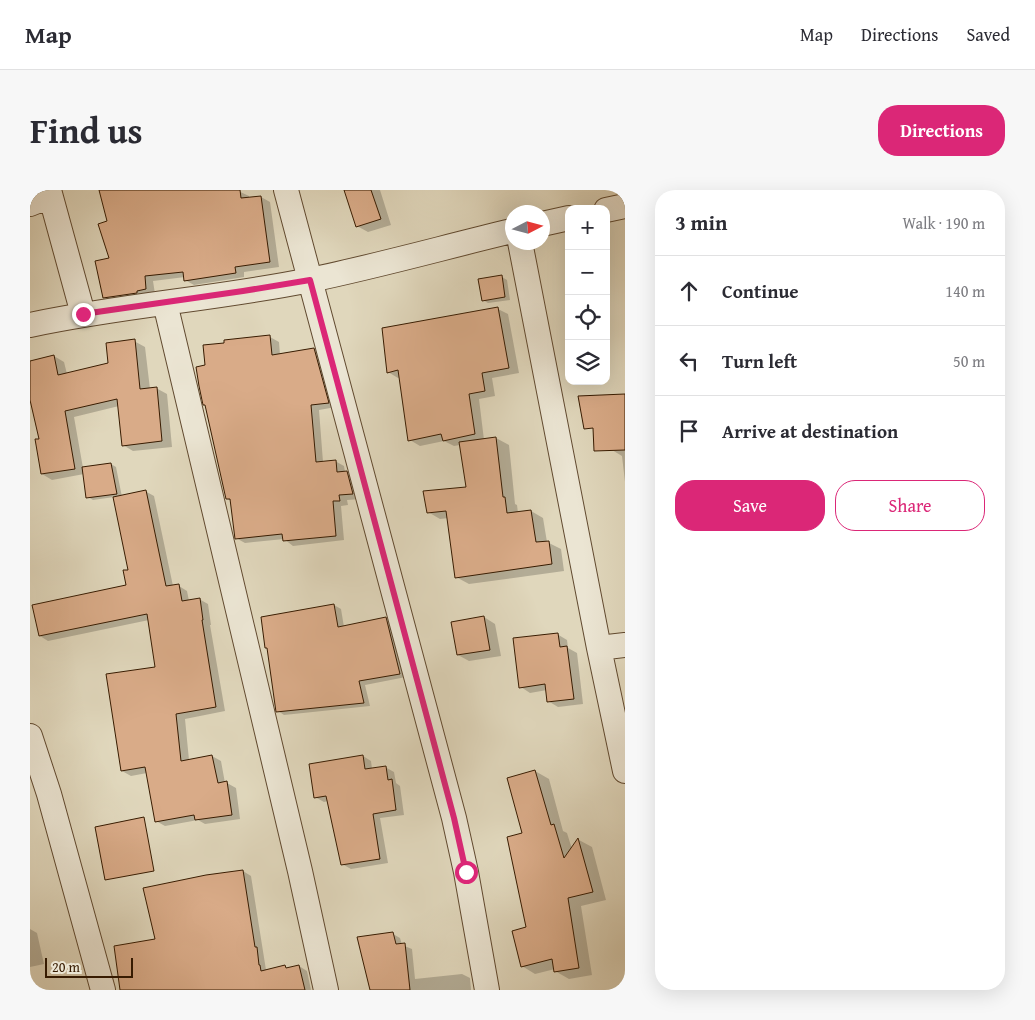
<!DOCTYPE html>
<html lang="en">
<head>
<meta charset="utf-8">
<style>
  :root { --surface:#fff; --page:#f7f7f7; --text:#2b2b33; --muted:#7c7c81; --line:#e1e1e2; --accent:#db2777 }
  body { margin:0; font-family:"Gentium Book Plus",serif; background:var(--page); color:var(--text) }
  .controls { position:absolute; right:15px; top:15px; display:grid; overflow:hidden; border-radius:10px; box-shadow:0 5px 20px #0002 }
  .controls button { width:45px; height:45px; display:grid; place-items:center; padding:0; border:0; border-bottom:1px solid var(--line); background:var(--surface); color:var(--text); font:25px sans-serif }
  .compass { position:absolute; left:475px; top:15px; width:45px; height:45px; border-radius:50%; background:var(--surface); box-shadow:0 5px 20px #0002; rotate:84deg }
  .scale { position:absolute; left:15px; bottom:12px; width:88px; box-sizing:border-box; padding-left:5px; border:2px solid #371b01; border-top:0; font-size:14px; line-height:18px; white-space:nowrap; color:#371b01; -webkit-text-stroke:4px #ebe5d3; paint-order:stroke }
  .stop { position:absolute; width:15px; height:15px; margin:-11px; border:4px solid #db2777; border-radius:50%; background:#fff }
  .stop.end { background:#db2777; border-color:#fff; box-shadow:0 1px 5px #0008 }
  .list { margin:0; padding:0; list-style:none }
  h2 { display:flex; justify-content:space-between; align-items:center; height:65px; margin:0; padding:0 20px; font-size:21px }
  h2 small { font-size:16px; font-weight:400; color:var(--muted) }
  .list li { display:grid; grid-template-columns:32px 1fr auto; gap:15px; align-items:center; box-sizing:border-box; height:70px; padding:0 20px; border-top:1px solid var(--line) }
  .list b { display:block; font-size:19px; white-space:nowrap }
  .list em { font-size:16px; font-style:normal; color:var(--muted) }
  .actions { display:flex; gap:10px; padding:15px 20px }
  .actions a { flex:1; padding:11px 0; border:1px solid var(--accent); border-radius:20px; text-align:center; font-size:18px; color:var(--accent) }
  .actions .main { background:var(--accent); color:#fff }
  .icon { flex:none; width:28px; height:28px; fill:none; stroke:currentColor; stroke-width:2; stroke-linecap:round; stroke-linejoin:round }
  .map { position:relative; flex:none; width:595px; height:800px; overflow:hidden; border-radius:20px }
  header { display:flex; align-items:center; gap:30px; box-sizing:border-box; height:70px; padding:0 25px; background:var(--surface); border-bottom:1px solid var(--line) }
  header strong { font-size:24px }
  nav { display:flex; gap:28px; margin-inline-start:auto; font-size:18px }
  .intro { display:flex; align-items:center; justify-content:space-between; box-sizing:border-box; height:120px; padding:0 30px }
  h1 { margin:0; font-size:35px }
  .button { padding:12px 22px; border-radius:20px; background:var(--accent); color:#fff; font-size:18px; font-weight:700 }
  main { display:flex; gap:30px; padding:0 30px }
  aside { flex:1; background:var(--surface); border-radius:20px; box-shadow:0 5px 20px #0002 }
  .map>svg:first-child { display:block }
  .shadow { fill:#0003 }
  .building { fill:#d9ab88; stroke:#371b01 }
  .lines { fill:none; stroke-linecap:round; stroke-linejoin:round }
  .minor-casing { stroke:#614a30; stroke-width:26 }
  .minor { stroke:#ebe5d3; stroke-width:24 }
  .route { stroke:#db2777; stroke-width:6 }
</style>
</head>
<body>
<header>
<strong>Map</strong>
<nav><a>Map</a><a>Directions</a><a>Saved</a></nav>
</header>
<div class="intro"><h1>Find us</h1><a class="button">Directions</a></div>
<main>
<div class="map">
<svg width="595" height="800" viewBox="0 0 595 800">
  <rect width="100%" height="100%" fill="#e0d7bc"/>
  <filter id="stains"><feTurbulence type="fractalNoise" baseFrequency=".004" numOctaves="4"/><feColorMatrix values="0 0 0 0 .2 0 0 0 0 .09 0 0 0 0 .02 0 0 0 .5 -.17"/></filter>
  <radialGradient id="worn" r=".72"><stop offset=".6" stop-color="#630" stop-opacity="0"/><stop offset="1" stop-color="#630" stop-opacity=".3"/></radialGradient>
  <!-- shadow -->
  <path class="shadow" d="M70,0h136l13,6v2l12,-1 9,5 9,65 -35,5v5l-50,8 -9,-5v-3l-32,4 2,13 -42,8 -9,-5 6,-38 -1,-37z
    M315,0h35l11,35 -23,7 -11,-6z
    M472,87l5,3 3,20 -22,3 -5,-3z
    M468,119l10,5 11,59 -27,5 3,18 -16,3 5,41 12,-2 13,7 6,59 2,1 1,8 13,-2 12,7 4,24 14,7 3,22 -95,13 -13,-7 -7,-59 -9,1 -12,-7 39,-24 -7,-43 -6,1 -10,-5 -24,5 -10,-6 -10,-63 -2,1 -10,-6z
    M240,147l9,5 1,13 34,-6 8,5 14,53 -17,3 4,52 12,-1 9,5 1,6 10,5 6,22 -14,1 1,5 -7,1 3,34 -51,6 -9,-7 -39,4 -9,-5 -4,-37 -5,-2 -20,-133z
    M104,151l11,6 5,42 6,-1 11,6 5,53 -39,4 -10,-6 -4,-39 -45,11 9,51 28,-4 5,3 6,30 23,-6 9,5 19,90h6l8,5 2,10 10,-2 9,5 3,21h-1l15,86 -40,8 4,41 23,-4 9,5 4,22h2l9,5 4,31 -35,5 -7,-4 -33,6 -9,-5 -9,-48 -16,3 -9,-5 35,-103 -8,-48 -101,21 -8,-5 88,-50 2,-15 -16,-74 -21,3 -5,-3 -4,-23 -32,6 -10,-6 -1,-34 -11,-45v-33l24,-6 10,6 3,12 42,-10z
    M595,205v87l-3,-26 -10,-6z
    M304,415l7,4 3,18 42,-9 7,4 13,55 -41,8 5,21 -86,9 -6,-4 -9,-62 -3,-1z
    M454,427l11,7 6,32 -32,5 -11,-6z
    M527,444l10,6 1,8 9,5 6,51 -25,3 -10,-6 -1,-11 -17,3 -9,-6z
    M333,566l8,5 1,8 13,-2 9,5 2,11 4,3 4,29 -24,3 8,45 -37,6 -9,-5 -14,-63 -4,1 -9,-5z
    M505,581l14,8 14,52 4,2 5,16 7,-9 13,7 14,53 -25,6 11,69 -23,4 -14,-8v-2l-20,5 -13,-8 5,-38 -4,-94z
    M213,681l8,5 15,94 18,-3 5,2 10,-3 8,5 4,19h-135z
    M0,739l7,4 7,31 -14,3z
    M363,744l7,4 2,7 10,4 3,30 47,-5 8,4 1,12h-100z"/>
  <!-- building -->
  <path class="building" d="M69,0h141l1,8 20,-2 9,66 -35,5 1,6 -52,8 -1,-9 -38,4 1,13 -9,2v2l-34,5 -8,-37 14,-3 -11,-34 9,-3z
    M314,0h27l10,29 -25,8z
    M472,85l3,22 -23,4 -4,-22z
    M468,117l11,61 -27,5 3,18 -16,3 6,40 -32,7 -2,-7 -33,7 -10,-71 -11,3 -5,-45z
    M240,145l2,20 42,-7 15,55 -18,2 5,57 20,-2 1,12 10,-1 6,23 -14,1 1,6h-7l3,35 -53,5 -1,-7 -47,5 -5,-40h-4l-21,-94h-2l-4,-19 -3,-19 9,-2 -2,-20 21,-2v-3z
    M105,149l5,50 17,-2 5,54 -40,5 -5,-47 -52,12 10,58 -34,5 -6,-35h4l-9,-39v-39l24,-6 4,20 50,-12 -2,-20z
    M595,204v56l-31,1 -1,-23 -9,1 -6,-33z
    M466,247l7,60h2l2,16 24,-3 5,32 13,-1 3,23 -97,14 -9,-67 -19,2 -4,-22 43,-4 -7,-45z
    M81,273l6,31 -31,4 -4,-31z
    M116,300l20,96 13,-2 3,17 18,-3 3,22h-1l14,87 -40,7 5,47 31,-6 6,28 9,-2 5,34 -37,5 -1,-5 -39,7 -10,-55 -24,4 -15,-97 49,-7 -8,-53 -108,22 -7,-31 94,-20 -3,-15h5l-15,-73z
    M304,414l4,23 48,-10 14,57 -41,7 5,22 -88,9 -9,-64h-2l-4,-31z
    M454,426l6,34 -33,5 -6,-33z
    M528,443l2,14 7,-1 7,53 -27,3 -2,-18 -26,4 -6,-50z
    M333,565l2,14 21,-3 2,14 4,-1 4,31 -23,4 7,45 -39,6 -15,-69 -12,2 -5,-34z
    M505,580l16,55 3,-1 10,34 14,-20 15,54 -25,6 11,70 -25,4 -2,-13 -31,8 -9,-36 14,-4 -19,-90 15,-4 -15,-55z
    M114,627l10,54 -49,9 -10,-53z
    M213,680l12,77h2l2,18h1l1,6 24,-6 1,3 13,-3 6,25h-185l-6,-44 41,-7 -12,-51 63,-13z
    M363,742l3,12 9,-1 5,47h-40l-13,-53z"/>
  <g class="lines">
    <defs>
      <path id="minor" d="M19,0l34,124
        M256,0l168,628 12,54 21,118
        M0,14l20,-8
        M576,20l19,-4
        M512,34l27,-6
        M490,52l79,406 26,123
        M135,113l135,568 26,119
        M0,135c93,-20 187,-26 280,-45 68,-14 135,-33 202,-49
        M569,458l26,-3
        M0,546l19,58 54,196"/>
    </defs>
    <!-- minor casing -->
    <use href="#minor" class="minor-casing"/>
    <!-- minor -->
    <use href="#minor" class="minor"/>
  </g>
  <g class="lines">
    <!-- route -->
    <path class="route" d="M53,124l160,-23 67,-11 144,538 12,54"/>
  </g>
  <rect width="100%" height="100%" filter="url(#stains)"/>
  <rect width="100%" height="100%" fill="url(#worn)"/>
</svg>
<div class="controls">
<button>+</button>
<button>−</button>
<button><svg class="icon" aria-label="locate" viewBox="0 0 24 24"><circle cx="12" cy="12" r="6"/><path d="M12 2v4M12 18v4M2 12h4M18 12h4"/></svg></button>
<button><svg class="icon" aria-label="layers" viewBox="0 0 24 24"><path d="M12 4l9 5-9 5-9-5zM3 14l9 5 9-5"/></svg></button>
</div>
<svg class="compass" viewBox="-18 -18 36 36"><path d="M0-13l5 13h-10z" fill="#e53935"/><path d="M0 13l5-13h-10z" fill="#7c7c81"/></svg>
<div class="scale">20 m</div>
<div class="stop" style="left:436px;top:682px"></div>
<div class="stop end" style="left:53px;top:124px"></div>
</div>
<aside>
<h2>3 min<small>Walk · 190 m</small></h2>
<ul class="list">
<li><svg class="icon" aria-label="ahead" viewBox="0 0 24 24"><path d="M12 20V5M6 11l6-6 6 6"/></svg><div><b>Continue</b></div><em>140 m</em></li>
<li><svg class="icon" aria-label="left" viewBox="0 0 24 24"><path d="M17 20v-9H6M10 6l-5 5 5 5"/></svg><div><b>Turn left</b></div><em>50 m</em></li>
<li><svg class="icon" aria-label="arrive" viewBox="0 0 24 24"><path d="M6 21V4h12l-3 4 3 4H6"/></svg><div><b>Arrive at destination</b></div></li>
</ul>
<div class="actions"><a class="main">Save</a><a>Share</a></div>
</aside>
</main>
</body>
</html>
